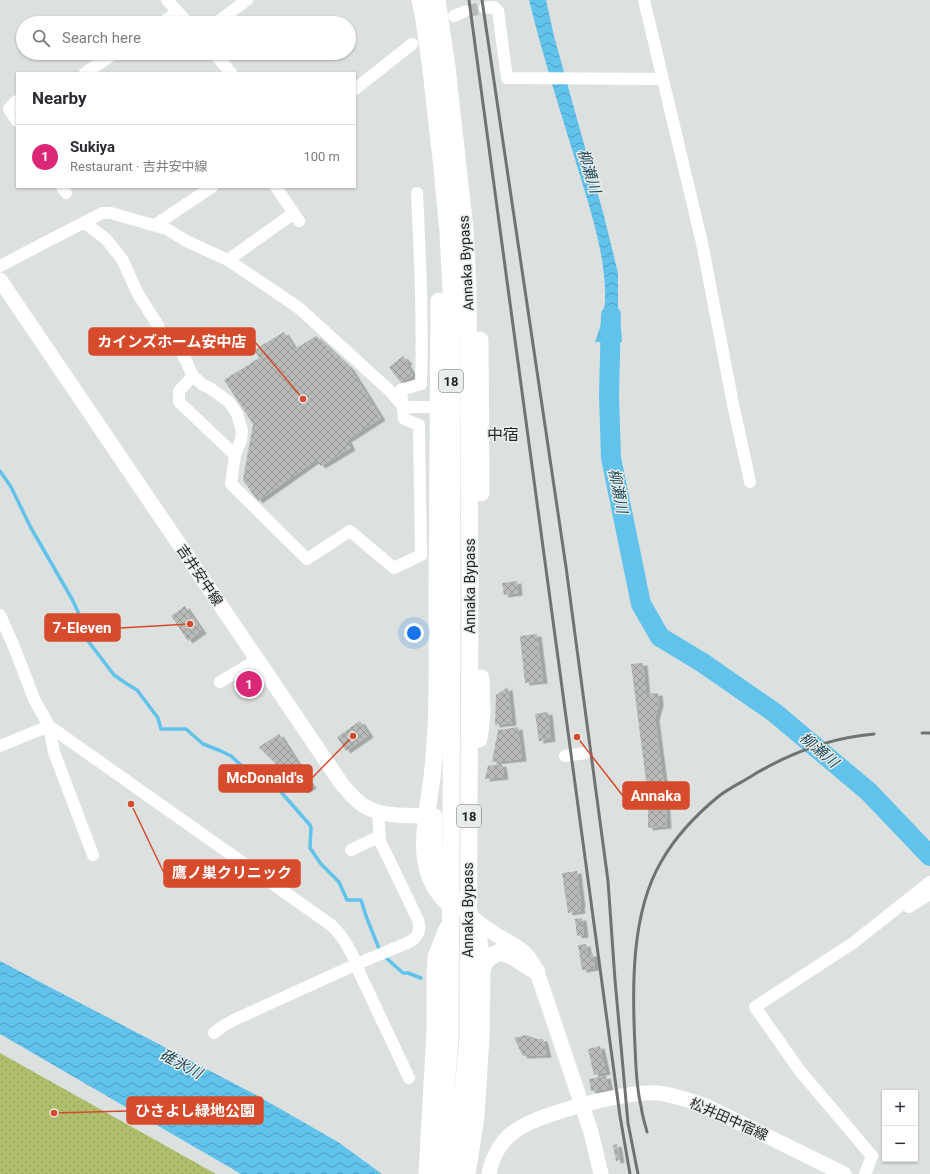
<!DOCTYPE html>
<html lang="en">
<head>
<meta charset="utf-8">
<style>
  :root { --surface:#fff; --page:#f2f2f3; --text:#2b2b33; --muted:#7c7c81; --line:#e1e1e2; --accent:#db2777 }
  body { margin:0; font-family:Roboto,"Noto Sans JP",sans-serif; background:var(--page); color:var(--text) }
  .controls { position:absolute; right:12px; bottom:12px; display:grid; overflow:hidden; border-radius:0px; box-shadow:0 1px 3px #0004 }
  .controls button { width:36px; height:36px; display:grid; place-items:center; padding:0; border:0; border-bottom:1px solid var(--line); background:var(--surface); color:var(--text); font:20px sans-serif }
  .you { position:absolute; left:414px; top:633px; width:14px; height:14px; margin:-10px; border:3px solid #fff; border-radius:50%; background:#1a73e8; box-shadow:0 0 0 6px #1a73e833 }
  .badge { display:grid; place-items:center; width:26px; height:26px; border-radius:50%; background:var(--accent); color:#fff; font-size:13px; font-weight:700 }
  .pin { position:absolute; translate:-50% -50%; border:2px solid #fff; box-shadow:0 1px 4px #0006 }
  .list { margin:0; padding:0; list-style:none }
  h2 { display:flex; justify-content:space-between; align-items:center; height:52px; margin:0; padding:0 16px; font-size:17px }
  h2 small { font-size:13px; font-weight:400; color:var(--muted) }
  .list li { display:grid; grid-template-columns:26px 1fr auto; gap:12px; align-items:center; box-sizing:border-box; height:64px; padding:0 16px; border-top:1px solid var(--line) }
  .list b { display:block; font-size:15px; white-space:nowrap }
  .list p { margin:0; font-size:13px; white-space:nowrap; color:var(--muted) }
  .list em { font-size:13px; font-style:normal; color:var(--muted) }
  .icon { flex:none; width:22px; height:22px; fill:none; stroke:currentColor; stroke-width:2; stroke-linecap:round; stroke-linejoin:round }
  .map { position:relative; flex:none; width:930px; height:1174px; overflow:hidden }
  .search { position:absolute; background:var(--surface); box-shadow:0 1px 3px #0004; left:16px; top:16px; width:340px; height:44px; display:flex; align-items:center; gap:10px; box-sizing:border-box; padding:0 14px; border-radius:22px; color:var(--muted); font-size:15px }
  .panel { position:absolute; background:var(--surface); box-shadow:0 1px 3px #0004; left:16px; top:72px; width:340px; height:116px; border-radius:0px }
  .map>svg:first-child { display:block }
  .green { fill:url(#green-dots) }
  .water { fill:url(#water-waves) }
  .lines { fill:none; stroke-linecap:round; stroke-linejoin:round }
  .stream { stroke:#61c2ec; stroke-width:3.5 }
  .river { stroke:#61c2ec; stroke-width:20 }
  .building { fill:url(#building-cross-hatch); filter:url(#shadow) }
  .minor-tunnel { stroke:#b7bbba; stroke-width:12; stroke-dasharray:12 6; stroke-linecap:butt }
  .minor { stroke:#fff; stroke-width:12 }
  .major { stroke:#fff; stroke-width:15 }
  .highway { stroke:#fff; stroke-width:17 }
  .rail { stroke:#6f7372; stroke-width:3 }
  .labels { text-anchor:middle; stroke-width:3; stroke-linejoin:round; paint-order:stroke }
  .shield { fill:#e9eeec; stroke:#5e6161; stroke-width:1 }
  .shield-label { font-size:13px; font-weight:bold; fill:#232525 }
  .street-label { font-size:14px; fill:#232525; stroke:#e9eeec }
  .water-label { font-size:15px; font-style:italic; fill:#204a5c; stroke:#e9eeec }
  .quarter-label { font-size:16px; fill:#232525; stroke:#e9eeec }
  .leader { fill:none; stroke:#d64b2c; stroke-width:1.5 }
  .callout-dot { fill:#d64b2c; stroke:#e9eeec; stroke-width:1.5 }
  .callout { fill:#d64b2c; stroke:#d64b2c; stroke-width:1.5 }
  .callout-label { font-size:15px; text-anchor:middle; font-weight:bold; fill:#fff }
</style>
</head>
<body>
<div class="map">
<svg width="930" height="1174" viewBox="0 0 930 1174">
  <defs>
    <pattern id="green-dots" width="8" height="8" patternUnits="userSpaceOnUse"><rect width="8" height="8" fill="#aebe6c"/><path d="M2 2h.1M6 6h.1" fill="none" stroke="#95a35d" stroke-width="1.8" stroke-linecap="round"/></pattern>
    <pattern id="water-waves" width="16" height="10" patternUnits="userSpaceOnUse"><rect width="16" height="10" fill="#61c2ec"/><path d="M0 5q4-4 8 0t8 0" fill="none" stroke="#509dbf"/></pattern>
    <pattern id="building-cross-hatch" width="8" height="8" patternUnits="userSpaceOnUse"><rect width="8" height="8" fill="#b8bbb8"/><path d="M0 0l8 8M0 8l8-8" fill="none" stroke="#959895"/></pattern>
    <filter id="shadow"><feDropShadow dx="4.5" dy="2.5" stdDeviation="0" flood-color="#0004"/></filter>
  </defs>
  <rect width="100%" height="100%" fill="#dce1df"/>
  <!-- green -->
  <path class="green" d="M0,1053l216,121h-216z"/>
  <!-- water -->
  <path class="water" d="M529,0h17l8,36 50,180 14,57v48l3,7 1,14h-27c5,-14 10,-28 10,-44 1,-42 -15,-89 -27,-129 -17,-56 -35,-112 -49,-169z
    M0,961l256,134 82,47 44,32h-141l-241,-140z"/>
  <g class="lines">
    <!-- stream -->
    <path class="stream" d="M0,471l11,16 20,41 41,71 7,15 6,23 29,38 13,9 10,6 21,28 3,11h25l17,15 18,7 10,5 12,11h12l3,2 8,6 44,50 1,3 -1,20 11,16 18,18 8,18h14l5,16 14,35
      M384,956l19,17h5l13,5"/>
    <!-- river -->
    <path class="river" d="M611,315l-2,80 2,63 30,146 19,33 43,26 72,50 94,79 61,64"/>
  </g>
  <!-- building -->
  <path class="building" d="M284,332l11,17 21,-13 34,32 31,50 -34,22 4,8 -30,18 -5,-6 -58,41 -15,-21 10,-56 -29,-44 35,-22 -5,-8z
    M403,356l5,6 -2,1 7,12 -12,8 -12,-16z
    M517,581l1,12 -14,2 -2,-12z
    M185,606l17,25 -14,10 -17,-25z
    M537,634l6,47 -18,2 -5,-47z
    M643,663l3,31 12,-1 1,10 -4,15 10,76 2,32 -19,2v-32l-17,-132z
    M249,671l10,16 -16,10 -10,-16z
    M508,687l4,36 -17,2 1,-30z
    M548,712l3,27 -12,2 -4,-27z
    M360,721l9,14 -23,16 -9,-14z
    M518,727l4,32 -30,3 6,-32z
    M279,734l33,52 -8,5 -8,-7 -2,3 -11,-11 2,-3 -26,-26z
    M502,764l2,13 -19,2 3,-13z
    M577,871l4,34h-1l1,6 -13,2 -6,-40z
    M582,918l2,17 -7,1 -2,-17z
    M586,944l2,10h5l2,14 -13,2 -4,-25z
    M526,1035l11,4h6l4,16 -24,1 -9,-18z
    M600,1046l6,26 -12,3 -6,-26z
    M606,1076l3,13 -18,2 -2,-12z
    M617,1144l3,16 -4,1 -3,-16z"/>
  <g class="lines">
    <!-- minor-tunnel -->
    <path class="minor-tunnel" d="M466,11l19,-3"/>
    <!-- minor -->
    <path class="minor" d="M167,0l21,23
      M644,0l58,243 31,161 17,78
      M485,8l9,-1 4,4 9,67 156,1
      M454,16l12,-5
      M161,23l17,-11
      M216,23l31,-23
      M214,53l17,20
      M85,73l30,-20
      M355,89l57,-45
      M17,101l-3,2 -5,6 8,12
      M62,187l4,6
      M276,187l23,34
      M85,223l21,16 16,20 16,35 19,30 5,11 18,13 13,28 10,9 7,3 19,14 8,12 5,17 -1,9 -6,15 -4,29 76,75 43,-28 44,37 27,-13 -2,-130 -15,-6 -3,-29 20,-6c2,-64 -1,-127 -4,-191
      M155,225l57,-38
      M228,260l66,-47
      M0,266l102,-53h9l56,16 19,12 42,19 71,48 90,82 15,17h34
      M193,376l-14,15v11l56,53
      M0,615l15,34 19,50 15,27 282,199c14,13 23,31 29,49l49,104
      M220,682l37,-22
      M49,726l5,26 39,103
      M0,746l49,-20
      M565,756l21,-3
      M351,850l29,-14
      M909,907l21,-13
      M214,1033l9,-7 15,-8 119,-54 50,-21c11,-5 14,-12 11,-23l-38,-79 -2,-29
      M865,1174l7,-18 -72,-85 -45,-64 98,-64 77,-61"/>
    <!-- major -->
    <path class="major" d="M0,280l341,503c7,8 15,19 25,24 20,11 46,8 69,9 0,10 -1,21 0,31 3,40 27,66 60,87 11,7 26,13 34,24 3,4 6,9 8,14l54,160 10,42
      M426,816c-6,37 -3,69 28,94
      M489,1174c3,-17 12,-33 26,-43 25,-18 112,-40 143,-38 17,2 34,8 50,14l136,67"/>
    <!-- highway -->
    <path class="highway" d="M420,0l4,19 7,51 11,98 6,64 3,58 1,304 -2,442 -10,138
      M437,0l10,67 18,163 3,60 2,305 -2,442 -7,79 -7,58
      M480,340l1,153
      M479,739l3,-25 -1,-36
      M426,816c14,-72 11,-145 11,-218 1,-99 1,-198 2,-297
      M482,970c3,-11 8,-14 18,-18l10,3 27,17
      M427,1174l8,-143v-54l1,-20 11,-28
      M467,1174l9,-57 5,-80 1,-67 -2,-24 -3,-17"/>
    <!-- rail -->
    <path class="rail" d="M469,0l151,1116 10,58
      M482,0l84,567 42,314 7,99 13,143 10,51
      M922,733h8
      M647,1132c-2,-8 -5,-17 -6,-26 -5,-20 -5,-40 -6,-60 -3,-58 -4,-133 26,-184 14,-25 36,-48 58,-66 9,-7 21,-13 31,-19 39,-24 78,-39 124,-43"/>
  </g>
  <g class="labels">
    <!-- shield labels -->
    <g class="shield">
      <rect x="439" y="370" width="24" height="22" rx="3"/>
      <rect x="457" y="805" width="24" height="22" rx="3"/>
    </g>
    <g class="shield-label">
      <text x="451" y="386">18</text>
      <text x="469" y="821">18</text>
    </g>
    <!-- street labels -->
    <g class="street-label">
      <text transform="translate(466 263) rotate(-93)" y="5">Annaka Bypass</text>
      <text transform="translate(200 575) rotate(56)" y="5">吉井安中線</text>
      <text transform="translate(470 586) rotate(-90)" y="5">Annaka Bypass</text>
      <text transform="translate(468 910) rotate(-90)" y="5">Annaka Bypass</text>
      <text transform="translate(729 1119) rotate(24)" y="5">松井田中宿線</text>
    </g>
    <!-- water labels -->
    <g class="water-label">
      <text transform="translate(589 171) rotate(73)" y="5">柳瀬川</text>
      <text transform="translate(618 491) rotate(79)" y="5">柳瀬川</text>
      <text transform="translate(819 750) rotate(40)" y="5">柳瀬川</text>
      <text transform="translate(181 1064) rotate(28)" y="5">碓氷川</text>
    </g>
    <!-- quarter labels -->
    <g class="quarter-label">
      <text x="503" y="440">中宿</text>
    </g>
  </g>
  <!-- callouts -->
  <path class="leader" d="M303 399L255 342M190 624L120 628M353 736L312 778M577 737L623 796M131 804L164 873M54 1113L127 1111"/>
  <g class="callout-dot">
    <circle cx="303" cy="399" r="4"/>
    <circle cx="190" cy="624" r="4"/>
    <circle cx="353" cy="736" r="4"/>
    <circle cx="577" cy="737" r="4"/>
    <circle cx="131" cy="804" r="4"/>
    <circle cx="54" cy="1113" r="4"/>
  </g>
  <g class="callout">
    <rect x="89" y="328" width="166" height="27" rx="4"/>
    <rect x="45" y="614" width="75" height="27" rx="4"/>
    <rect x="219" y="765" width="93" height="27" rx="4"/>
    <rect x="623" y="782" width="66" height="27" rx="4"/>
    <rect x="164" y="860" width="136" height="27" rx="4"/>
    <rect x="127" y="1097" width="136" height="27" rx="4"/>
  </g>
  <g class="callout-label">
    <text x="172" y="347">カインズホーム安中店</text>
    <text x="82" y="633">7-Eleven</text>
    <text x="265" y="783">McDonald's</text>
    <text x="656" y="801">Annaka</text>
    <text x="232" y="878">鷹ノ巣クリニック</text>
    <text x="195" y="1116">ひさよし緑地公園</text>
  </g>
</svg>
<div class="controls">
<button>+</button>
<button>−</button>
</div>
<div class="you"></div>
<div class="pin badge" style="left:249px;top:684px">1</div>
<div class="search"><svg class="icon" aria-label="search" viewBox="0 0 24 24"><circle cx="10" cy="10" r="6"/><path d="M15 15l6 6"/></svg>Search here</div>
<section class="panel">
<h2>Nearby<small></small></h2>
<ul class="list">
<li><span class="badge">1</span><div><b>Sukiya</b><p>Restaurant · 吉井安中線</p></div><em>100 m</em></li>
</ul>
</section>
</div>
</body>
</html>
